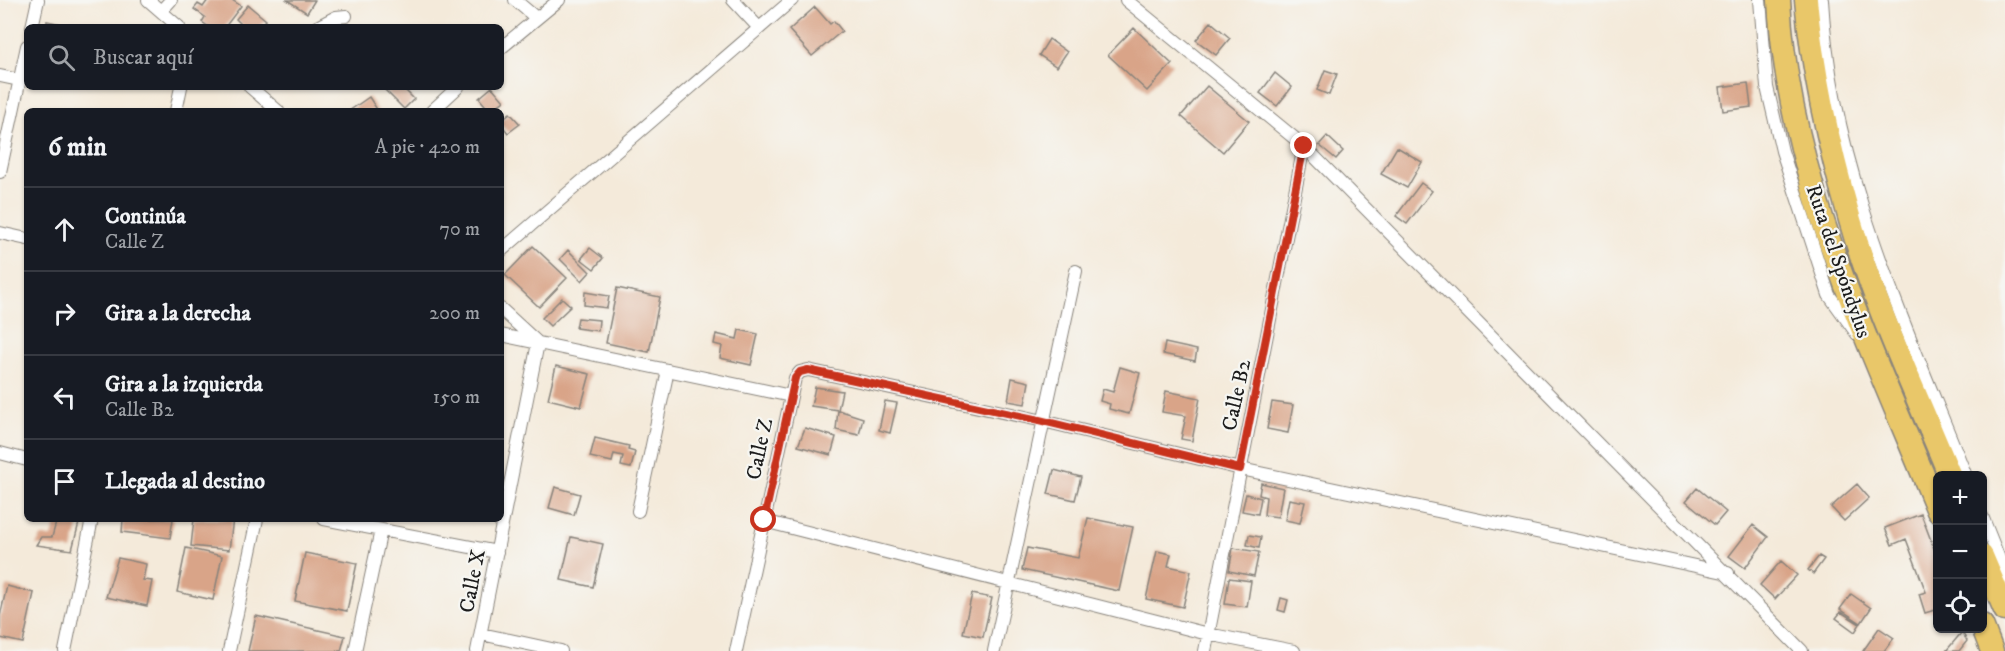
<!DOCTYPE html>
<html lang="es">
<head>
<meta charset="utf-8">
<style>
  :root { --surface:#171b24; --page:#242831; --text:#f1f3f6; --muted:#9ea1a6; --line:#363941 }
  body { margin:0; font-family:"IM FELL DW Pica",serif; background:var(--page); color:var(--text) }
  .controls { position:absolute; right:18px; bottom:18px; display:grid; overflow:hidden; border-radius:9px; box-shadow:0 2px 4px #0004 }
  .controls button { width:54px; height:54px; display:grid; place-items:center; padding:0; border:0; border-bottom:2px solid var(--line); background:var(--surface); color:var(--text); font:30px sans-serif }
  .stop { position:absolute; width:18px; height:18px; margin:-14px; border:4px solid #c8321e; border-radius:50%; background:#fff }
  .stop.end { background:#c8321e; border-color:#fff; box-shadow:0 2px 6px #0008 }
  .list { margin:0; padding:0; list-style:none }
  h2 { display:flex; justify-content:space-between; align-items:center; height:78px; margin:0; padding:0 24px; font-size:26px }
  h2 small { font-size:20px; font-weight:400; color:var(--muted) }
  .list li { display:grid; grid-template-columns:39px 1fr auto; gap:18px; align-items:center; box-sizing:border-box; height:84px; padding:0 24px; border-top:2px solid var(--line) }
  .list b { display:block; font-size:22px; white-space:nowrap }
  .list p { margin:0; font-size:20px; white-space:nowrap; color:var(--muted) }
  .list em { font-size:20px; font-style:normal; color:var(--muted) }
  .icon { flex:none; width:33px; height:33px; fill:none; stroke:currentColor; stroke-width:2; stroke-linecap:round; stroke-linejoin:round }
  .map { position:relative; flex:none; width:2005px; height:651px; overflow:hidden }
  .search { position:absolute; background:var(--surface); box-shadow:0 2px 4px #0004; left:24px; top:24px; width:480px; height:66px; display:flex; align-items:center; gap:15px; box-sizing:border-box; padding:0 21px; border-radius:9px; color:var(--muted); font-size:22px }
  .panel { position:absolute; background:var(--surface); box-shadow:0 2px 4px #0004; left:24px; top:108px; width:480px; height:414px; border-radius:9px }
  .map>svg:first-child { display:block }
  .building { fill:#d9a488 }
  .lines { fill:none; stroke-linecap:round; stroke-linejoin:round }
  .street-casing { stroke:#88837b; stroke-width:14 }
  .highway-casing { stroke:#88837b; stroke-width:25 }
  .street { stroke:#fff; stroke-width:12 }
  .highway { stroke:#e9c769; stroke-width:22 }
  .route { stroke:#c8321e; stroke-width:8 }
  .labels { text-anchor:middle; stroke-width:4.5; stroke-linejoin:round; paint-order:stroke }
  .street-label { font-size:21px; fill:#1c1c1c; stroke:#f6f6f2 }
</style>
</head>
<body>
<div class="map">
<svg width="2005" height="651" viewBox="0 0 2005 651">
  <rect width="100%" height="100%" fill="#f6f6f2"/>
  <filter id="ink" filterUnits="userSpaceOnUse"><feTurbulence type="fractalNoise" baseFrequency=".0167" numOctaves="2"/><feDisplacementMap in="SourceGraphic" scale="12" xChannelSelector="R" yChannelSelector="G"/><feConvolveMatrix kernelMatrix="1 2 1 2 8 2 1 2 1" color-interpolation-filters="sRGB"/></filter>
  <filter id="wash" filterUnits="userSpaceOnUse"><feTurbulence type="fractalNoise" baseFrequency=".008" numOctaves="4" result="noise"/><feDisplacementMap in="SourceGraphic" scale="24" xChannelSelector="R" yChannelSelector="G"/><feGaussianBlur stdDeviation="1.35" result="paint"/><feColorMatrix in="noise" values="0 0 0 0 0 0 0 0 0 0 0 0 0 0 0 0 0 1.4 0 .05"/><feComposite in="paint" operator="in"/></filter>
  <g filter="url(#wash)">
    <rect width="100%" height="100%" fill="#f4eada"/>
    <g id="blocks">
      <!-- building -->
      <path class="building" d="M208,0h24l9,6 -16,21h-16l-7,-5 3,-5 -11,-8 4,-5 5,3z
        M287,0h28l-8,13z
        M248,5l18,15 -7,7h-15l-8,-8z
        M815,7l15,17 4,-3 8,10 -30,25 -23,-26z
        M47,21l25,5 -1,1h-25z
        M1211,22l19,16 -14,17 -20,-15z
        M1134,28l38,36 -25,27 -39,-36z
        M1049,39l18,13 -10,15 -18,-12z
        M1325,70l12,4 -8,21 -12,-5z
        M1275,73l17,14 -15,19 -17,-13z
        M1748,83l3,24 -28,4 -3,-24z
        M1207,86l42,35 -26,31 -42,-36z
        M382,87h20l12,12 -10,10z
        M492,87l12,14 -14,10 -11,-13z
        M369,97l9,14h-29z
        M510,113l10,11 -12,9 -7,-9v-4z
        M1327,136l16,15 -7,8 -17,-14z
        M1397,147l25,15 -15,26 -26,-14z
        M1421,183l11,8 -25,33 -11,-8z
        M533,246l34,32 -28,29 -34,-32z
        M590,248l13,10 -9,11 -13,-10z
        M568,250l22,22 -8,9 -22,-22z
        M617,288l43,9 -11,55 -43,-9z
        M585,292l24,4 -2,12 -23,-3z
        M562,298l9,8 -21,20 -8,-8z
        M578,318l21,2 -1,11 -22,-3z
        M739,330l19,4 -7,31 -31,-7 2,-12 -8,-2 2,-10 21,5z
        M1165,343l32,7 -2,11 -32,-7z
        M556,366l34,8 -9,33 -33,-8z
        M1120,367l20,6 -11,41 -20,-5 1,-5 -10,-3 3,-12 10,3z
        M1012,378l17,4 -4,22 -17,-3z
        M815,387l27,4 -4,19 -27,-4z
        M1166,391l34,7 -8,43 -11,-2 5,-23 -24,-4z
        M885,401l12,2 -7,30 -11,-3z
        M1272,402l21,3 -5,28 -21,-4z
        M838,410l25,8 -4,17 -23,-5z
        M805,428l31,9 -5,18 -33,-9z
        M595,438l34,8 -1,4 7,2 -4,16 -10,-2 2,-10 -9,-2 -2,8 -22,-5z
        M1054,470l27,7 -6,23 -27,-6z
        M1261,483l22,5 -5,29 -14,-2 2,-18 -7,-2z
        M1857,484l12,14 -25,23 -13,-14z
        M555,487l25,7 -6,21 -25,-7z
        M1697,488l29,24 -11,13 -29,-24z
        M1246,494l15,4 -3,16 -16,-3z
        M1289,499l16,3 -5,21 -15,-3z
        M1921,514l17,45v50l-13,4 -6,-19 7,-2 -20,-53 -14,6 -7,-17z
        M1088,518l45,9 -14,64 -97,-21 5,-22 51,10z
        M57,519h23l-8,31 -36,-5 5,-8h11z
        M123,519h50l-3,19 -48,-6z
        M194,519h39l-4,31 -38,-4z
        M1753,525l15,12 -23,31 -16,-12z
        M1249,535l12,2 -2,11 -12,-3z
        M571,537l32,7 -10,43 -32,-7z
        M186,548l36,8 -9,44 -36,-8z
        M1233,548l26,4 -5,24 -25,-5z
        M1157,551l14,3 -3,12 23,5 -8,36 -37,-8z
        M305,553l52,10 -10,48 -52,-10z
        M1819,556l5,3 -11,15 -5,-4z
        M118,558l28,6 -3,16 9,1 -5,25 -41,-9z
        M1781,561l16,14 -22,24 -15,-14z
        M1229,578l22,3 -4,26 -22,-3z
        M7,586l27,7 -11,50 -23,-5v-22z
        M972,594l20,4 -9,39 -20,-4z
        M1851,594l20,14 -10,15 -21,-14z
        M1281,598l7,2 -3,12 -7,-2z
        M1841,612l19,12 -5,8 -19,-14z
        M256,616l89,20 -4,15h-93z
        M1879,628l15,10 -10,13h-21z
        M1962,632l5,9 -8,10h-13z"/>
    </g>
  </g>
  <g filter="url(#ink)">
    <use href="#blocks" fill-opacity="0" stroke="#88837b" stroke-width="1.5"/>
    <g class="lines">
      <defs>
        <path id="street" d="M148,0l31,27
          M515,0l20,17
          M733,0l26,28
          M1126,0l178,146 498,505
          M1760,0l7,87 15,64 47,144 28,39
          M1822,0c9,167 83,323 144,476
          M161,11l10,-11
          M32,27l6,-27
          M317,27l19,-10 10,-1
          M501,48l58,-48
          M0,76l19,4
          M250,87l28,24
          M176,111l5,-24
          M432,111l26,-24
          M0,172l27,-126
          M0,233l27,6
          M501,251l291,-251
          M501,335l290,61
          M0,453l27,7
          M638,511l30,-141
          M1982,516l18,45 4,30
          M324,519l173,33
          M764,521l444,113 86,17
          M481,634l80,17
          M65,651l27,-132
          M229,651l28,-132
          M355,651l26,-121
          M477,651l61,-308 -37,-34
          M736,651l59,-273 5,-6 8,-2 231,50 202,49 487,104
          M994,651l82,-380
          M1205,651l99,-505"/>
        <path id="highway" d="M1779,0c9,180 92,346 159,511
          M1806,0c7,75 23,147 44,220 25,87 65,171 100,256
          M1982,556l23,54
          M1982,625l10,26"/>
      </defs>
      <!-- street casing -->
      <use href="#street" class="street-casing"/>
      <!-- highway casing -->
      <use href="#highway" class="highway-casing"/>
      <!-- street -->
      <use href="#street" class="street"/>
      <!-- highway -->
      <use href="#highway" class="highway"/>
    </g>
  </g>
  <g class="lines" filter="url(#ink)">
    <!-- route -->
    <path class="route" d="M764,520l31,-142 5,-6 8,-2 231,50 201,49 64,-323"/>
  </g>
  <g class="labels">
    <!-- street labels -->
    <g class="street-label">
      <text transform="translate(1839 261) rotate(71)" y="7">Ruta del Spóndylus</text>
      <text transform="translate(1236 395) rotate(-78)" y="7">Calle B2</text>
      <text transform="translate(759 449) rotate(-78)" y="7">Calle Z</text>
      <text transform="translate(472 581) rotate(-79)" y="7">Calle X</text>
    </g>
  </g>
</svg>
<div class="controls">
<button>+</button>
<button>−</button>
<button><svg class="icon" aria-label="locate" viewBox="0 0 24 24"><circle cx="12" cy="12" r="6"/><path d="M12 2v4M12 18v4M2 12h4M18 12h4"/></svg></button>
</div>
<div class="stop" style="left:764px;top:520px"></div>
<div class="stop end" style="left:1304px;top:146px"></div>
<div class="search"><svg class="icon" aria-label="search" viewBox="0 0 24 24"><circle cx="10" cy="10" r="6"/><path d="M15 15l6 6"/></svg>Buscar aquí</div>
<section class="panel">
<h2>6 min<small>A pie · 420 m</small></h2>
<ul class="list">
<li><svg class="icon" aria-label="ahead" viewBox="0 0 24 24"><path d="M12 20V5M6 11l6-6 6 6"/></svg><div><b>Continúa</b><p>Calle Z</p></div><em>70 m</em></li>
<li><svg class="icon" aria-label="right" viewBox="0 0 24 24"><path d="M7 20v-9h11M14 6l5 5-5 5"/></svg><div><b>Gira a la derecha</b></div><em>200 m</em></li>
<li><svg class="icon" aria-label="left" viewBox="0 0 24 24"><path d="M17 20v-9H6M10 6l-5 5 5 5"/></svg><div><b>Gira a la izquierda</b><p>Calle B2</p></div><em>150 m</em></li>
<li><svg class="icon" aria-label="arrive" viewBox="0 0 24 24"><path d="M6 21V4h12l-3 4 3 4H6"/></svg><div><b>Llegada al destino</b></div></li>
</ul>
</section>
</div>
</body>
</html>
